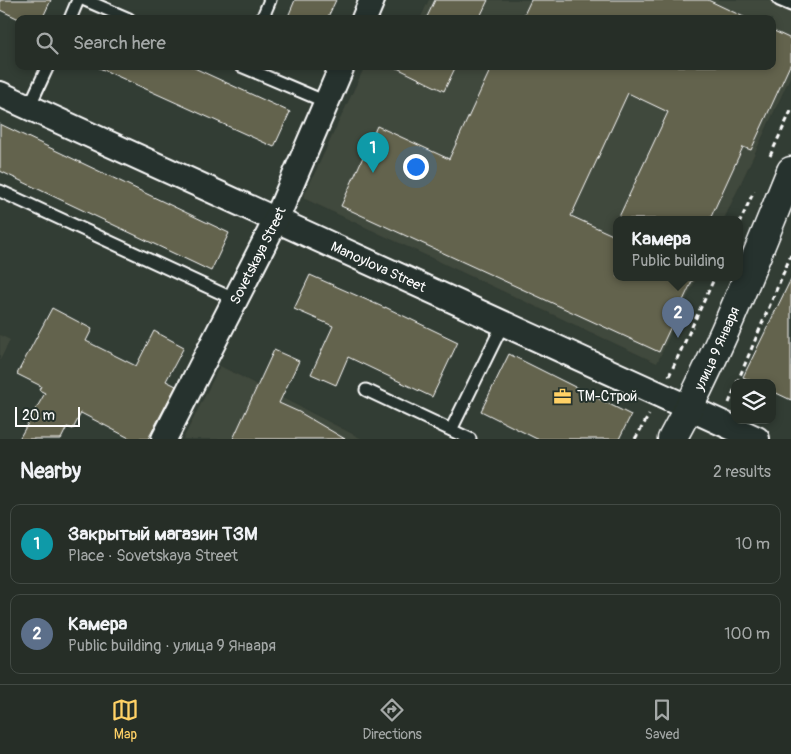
<!DOCTYPE html>
<html lang="en">
<head>
<meta charset="utf-8">
<style>
  :root { --surface:#262e27; --page:#323a33; --text:#f1f3f6; --muted:#a4a8a7; --line:#424a44; --accent:#ffd166 }
  body { margin:0; font-family:Pangolin,sans-serif; background:var(--page); color:var(--text) }
  .controls { position:absolute; right:15px; bottom:15px; display:grid; overflow:hidden; border-radius:10px; box-shadow:0 2px 8px #0003 }
  .controls button { width:45px; height:45px; display:grid; place-items:center; padding:0; border:0; border-bottom:1px solid var(--line); background:var(--surface); color:var(--text); font:25px sans-serif }
  .scale { position:absolute; left:15px; bottom:12px; width:65px; box-sizing:border-box; padding-left:5px; border:2px solid #fff; border-top:0; font-size:14px; line-height:18px; white-space:nowrap; color:#fff; -webkit-text-stroke:4px #26332d; paint-order:stroke }
  .you { position:absolute; left:415px; top:166px; width:18px; height:18px; margin:-12px; border:4px solid #fff; border-radius:50%; background:#1a73e8; box-shadow:0 0 0 8px #1a73e833 }
  .badge { display:grid; place-items:center; width:32px; height:32px; border-radius:50%; background:var(--accent); color:#fff; font-size:16px; font-weight:700 }
  .pin { position:absolute; translate:-50% -41px; filter:drop-shadow(0 1px 2px #0008) }
  .pin::after { content:''; position:absolute; top:26px; width:18px; height:15px; background:inherit; clip-path:polygon(0 0,100% 0,50% 100%) }
  .popup { position:absolute; left:613px; top:216px; width:130px; height:65px; box-sizing:border-box; display:grid; place-content:center; border-radius:10px; background:var(--surface); filter:drop-shadow(0 1px 4px #0005); font-size:16px; white-space:nowrap; color:var(--muted) }
  .popup b { font-size:19px; color:var(--text) }
  .popup::after { content:''; position:absolute; left:50%; top:100%; margin-left:-10px; border:10px solid transparent; border-top-color:var(--surface) }
  .list { margin:0; padding:0; list-style:none }
  h2 { display:flex; justify-content:space-between; align-items:center; height:65px; margin:0; padding:0 20px; font-size:21px }
  h2 small { font-size:16px; font-weight:400; color:var(--muted) }
  .list li { display:grid; grid-template-columns:32px 1fr auto; gap:15px; align-items:center; box-sizing:border-box; height:80px; margin:0 10px 10px; padding:0 10px; border:1px solid var(--line); border-radius:10px }
  .list b { display:block; font-size:19px; white-space:nowrap }
  .list p { margin:0; font-size:16px; white-space:nowrap; color:var(--muted) }
  .list em { font-size:16px; font-style:normal; color:var(--muted) }
  .icon { flex:none; width:28px; height:28px; fill:none; stroke:currentColor; stroke-width:2; stroke-linecap:round; stroke-linejoin:round }
  .map { position:relative; flex:none; width:791px; height:439px; overflow:hidden }
  .search { position:absolute; background:var(--surface); box-shadow:0 2px 8px #0003; left:15px; right:15px; top:15px; height:55px; display:flex; align-items:center; gap:12px; box-sizing:border-box; padding:0 18px; border-radius:10px; color:var(--muted); font-size:19px }
  .sheet { height:245px; background:var(--surface) }
  nav { display:flex; justify-content:space-around; align-items:center; box-sizing:border-box; height:70px; border-top:1px solid var(--line); background:var(--surface); font-size:14px; color:var(--muted) }
  nav a { display:grid; justify-items:center; gap:2px }
  nav .on { color:var(--accent) }
  .map>svg:first-child { display:block }
  .built { fill:#41483c }
  .building { fill:#64634e; stroke:#fff }
  .lines { fill:none; stroke-linecap:round; stroke-linejoin:round }
  .service-casing { stroke:#fff; stroke-width:15 }
  .minor-casing { stroke:#fff; stroke-width:28 }
  .tertiary-casing { stroke:#fff; stroke-width:31 }
  .path { stroke:#fff; stroke-width:3; stroke-dasharray:5 4; stroke-linecap:butt }
  .service { stroke:#26332d; stroke-width:11 }
  .minor { stroke:#26332d; stroke-width:24 }
  .tertiary { stroke:#26332d; stroke-width:28 }
  .labels { text-anchor:middle; stroke-width:4; stroke-linejoin:round; paint-order:stroke }
  .street-label { font-size:14px; fill:#fff; stroke:#26332d }
  .poi-label { font-size:14px; fill:#fff; stroke:#26332d; text-anchor:start }
</style>
</head>
<body>
<div class="map">
<svg width="791" height="439" viewBox="0 0 791 439">
  <rect width="100%" height="100%" fill="#323d34"/>
  <filter id="ink" filterUnits="userSpaceOnUse"><feTurbulence type="fractalNoise" baseFrequency=".02" numOctaves="2"/><feDisplacementMap in="SourceGraphic" scale="10" xChannelSelector="R" yChannelSelector="G"/><feConvolveMatrix kernelMatrix="1 2 1 2 8 2 1 2 1" color-interpolation-filters="sRGB"/></filter>
  <g filter="url(#ink)">
    <!-- built -->
    <path class="built" d="M429,0h362v75l-67,144h-107v58h80l-40,86 -354,-165 62,-132h28l4,2 1,-2h374v-47h-352z
      M0,335l10,5 -10,20z
      M220,366l142,73h-179z"/>
    <!-- building -->
    <path class="building" d="M0,0h51l-9,19h-23l-19,-9z
      M295,0h41l-9,19h-40z
      M435,0h53l-9,19h-53z
      M531,0h177l40,19h-226z
      M772,30l19,9v24l-40,87 -8,-3 -33,72h-92l50,-107 -40,-19 -57,123 46,21v40h77l-35,75 -318,-146 36,-80 72,33 43,-93h280z
      M95,66h95l100,46 -16,35z
      M393,66h63l-12,25z
      M0,124l229,109 -18,38 -211,-100z
      M310,275l75,33v-1l73,35 -26,55 -84,-40 -12,28 -25,-11 22,-48 -39,-17z
      M791,279v121l-19,-9v-8h-17l-12,-6z
      M52,308l40,21 -6,12 50,25 18,-35 30,16 -18,34 10,5 -28,53h-17l-50,-26 -8,16 -6,-2 -6,12h-42l26,-46 -6,-3 2,-4 -24,-12z
      M274,350l25,11 -20,42 20,9 46,27h-112z
      M509,354l122,61 -12,24h-82l-56,-28z"/>
    <g class="lines">
      <defs>
        <path id="service" d="M85,0l44,19
          M779,0l12,5
          M70,19l8,-19
          M262,19l8,-19
          M241,66l85,36
          M29,107l19,-41
          M0,191l236,109
          M366,390l85,40
          M470,439l-19,-9 52,-106"/>
        <g id="minor">
          <path d="M364,19l8,-19"/>
          <path id="s1" d="M0,94l757,345"/>
          <path id="s2" d="M164,439l112,-219 66,-154"/>
        </g>
        <g id="tertiary">
          <path id="s3" d="M672,439c47,-85 82,-178 119,-268"/>
        </g>
      </defs>
      <!-- service casing -->
      <use href="#service" class="service-casing"/>
      <!-- minor casing -->
      <use href="#minor" class="minor-casing"/>
      <!-- tertiary casing -->
      <use href="#tertiary" class="tertiary-casing"/>
      <!-- path -->
      <path class="path" d="M770,156l21,-45
        M739,224l15,-33
        M669,376l46,-99
        M737,383l54,-128
        M729,403l6,-15
        M635,439l14,-24"/>
      <!-- service -->
      <use href="#service" class="service"/>
      <!-- minor -->
      <use href="#minor" class="minor"/>
      <!-- tertiary -->
      <use href="#tertiary" class="tertiary"/>
    </g>
  </g>
  <!-- icons -->
  <defs>
    <symbol id="office-bare" viewBox="-9 -9 18 18"><path d="M-6-3h4V-5.5h4V-3h4V5H-6ZM-1-4.5V-3h2v-1.5ZM-6 0V1H6V0Z" fill="#ffd166" stroke="#26332d" stroke-width="2.5" paint-order="stroke"/></symbol>
  </defs>
  <g fill-rule="evenodd">
    <use href="#office-bare" x="550" y="384" width="25" height="25"/>
  </g>
  <g class="labels">
    <!-- street labels -->
    <g class="street-label">
      <text dy="5" stroke="none"><textPath href="#s2" startOffset="206">Sovetskaya Street</textPath></text>
      <text dy="5" stroke="none"><textPath href="#s1" startOffset="416">Manoylova Street</textPath></text>
      <text dy="5" stroke="none"><textPath href="#s3" startOffset="101">улица 9 Января</textPath></text>
    </g>
    <!-- poi labels -->
    <g class="poi-label">
      <text x="577" y="401">ТМ-Строй</text>
    </g>
  </g>
</svg>
<div class="controls">
<button><svg class="icon" aria-label="layers" viewBox="0 0 24 24"><path d="M12 4l9 5-9 5-9-5zM3 14l9 5 9-5"/></svg></button>
</div>
<div class="scale">20 m</div>
<div class="you"></div>
<div class="pin badge" style="left:373px;top:173px;background:#0f9aa8">1</div>
<div class="pin badge" style="left:678px;top:338px;background:#5c6f8a">2</div>
<div class="popup"><b>Камера</b>Public building</div>
<div class="search"><svg class="icon" aria-label="search" viewBox="0 0 24 24"><circle cx="10" cy="10" r="6"/><path d="M15 15l6 6"/></svg>Search here</div>
</div>
<section class="sheet">
<h2>Nearby<small>2 results</small></h2>
<ul class="list">
<li><span class="badge" style="background:#0f9aa8">1</span><div><b>Закрытый магазин ТЗМ</b><p>Place · Sovetskaya Street</p></div><em>10 m</em></li>
<li><span class="badge" style="background:#5c6f8a">2</span><div><b>Камера</b><p>Public building · улица 9 Января</p></div><em>100 m</em></li>
</ul>
</section>
<nav>
<a class="on"><svg class="icon" aria-label="map" viewBox="0 0 24 24"><path d="M3 6l6-2 6 2 6-2v14l-6 2-6-2-6 2zM9 4v14M15 6v14"/></svg>Map</a>
<a><svg class="icon" aria-label="directions" viewBox="0 0 24 24"><path d="M12 3l9 9-9 9-9-9zM9 14v-3h6M13 9l2 2-2 2"/></svg>Directions</a>
<a><svg class="icon" aria-label="saved" viewBox="0 0 24 24"><path d="M7 4h10v16l-5-4-5 4z"/></svg>Saved</a>
</nav>
</body>
</html>
